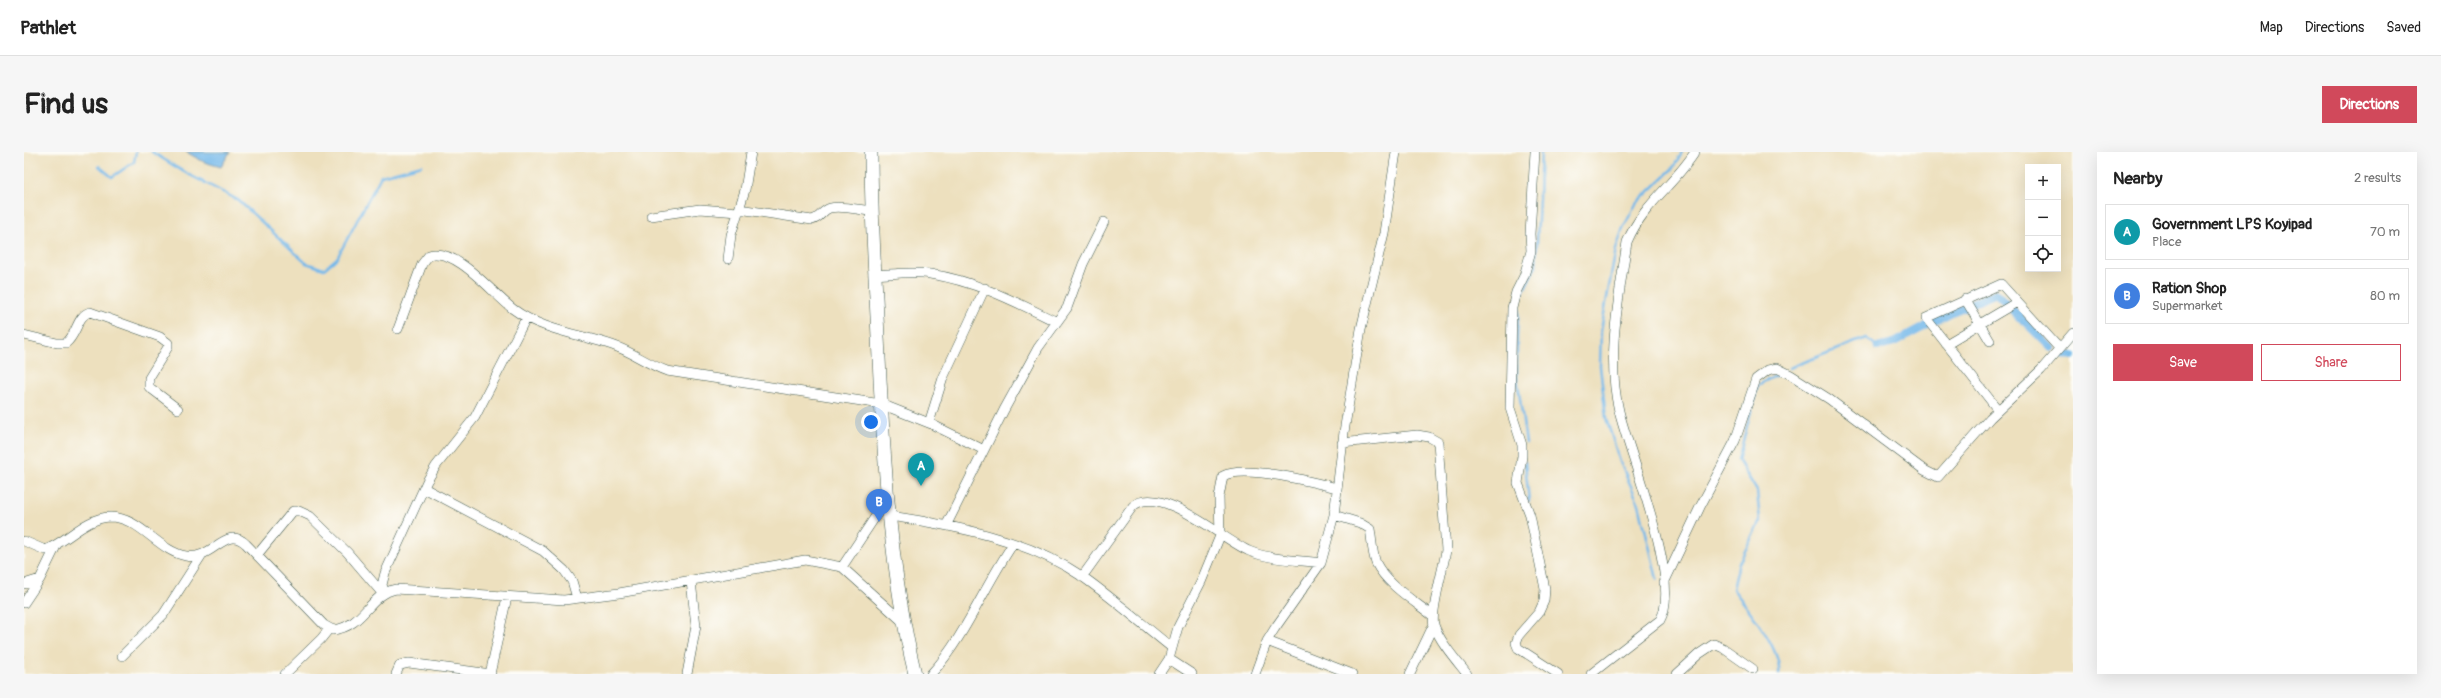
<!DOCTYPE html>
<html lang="en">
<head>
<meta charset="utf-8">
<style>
  :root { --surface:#fff; --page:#f6f6f6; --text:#222; --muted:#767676; --line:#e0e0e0; --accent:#d1495b }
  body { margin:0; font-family:Pangolin,sans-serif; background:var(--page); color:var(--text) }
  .controls { position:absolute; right:12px; top:12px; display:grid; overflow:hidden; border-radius:0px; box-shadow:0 4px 16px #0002 }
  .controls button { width:36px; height:36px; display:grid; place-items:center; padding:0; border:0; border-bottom:1px solid var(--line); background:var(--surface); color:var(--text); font:20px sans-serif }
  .you { position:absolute; left:847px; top:270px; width:14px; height:14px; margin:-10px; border:3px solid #fff; border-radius:50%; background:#1a73e8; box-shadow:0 0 0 6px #1a73e833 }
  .badge { display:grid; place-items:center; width:26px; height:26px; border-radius:50%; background:var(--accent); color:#fff; font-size:13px; font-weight:700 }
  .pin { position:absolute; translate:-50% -33px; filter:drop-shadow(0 1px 2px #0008) }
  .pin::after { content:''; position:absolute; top:21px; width:14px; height:12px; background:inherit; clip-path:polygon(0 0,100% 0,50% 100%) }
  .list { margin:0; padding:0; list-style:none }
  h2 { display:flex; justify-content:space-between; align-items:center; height:52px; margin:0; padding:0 16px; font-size:17px }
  h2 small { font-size:13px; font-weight:400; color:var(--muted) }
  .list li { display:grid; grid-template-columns:26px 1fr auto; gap:12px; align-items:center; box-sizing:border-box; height:56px; margin:0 8px 8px; padding:0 8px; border:1px solid var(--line); border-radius:0px }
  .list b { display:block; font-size:15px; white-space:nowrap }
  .list p { margin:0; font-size:13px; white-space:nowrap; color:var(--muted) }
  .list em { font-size:13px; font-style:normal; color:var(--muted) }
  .actions { display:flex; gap:8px; padding:12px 16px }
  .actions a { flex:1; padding:9px 0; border:1px solid var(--accent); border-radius:0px; text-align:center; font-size:14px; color:var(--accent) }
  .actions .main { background:var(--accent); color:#fff }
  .icon { flex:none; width:22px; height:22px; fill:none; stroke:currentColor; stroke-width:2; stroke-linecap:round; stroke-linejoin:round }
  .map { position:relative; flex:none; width:2049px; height:522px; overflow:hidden; border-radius:0px }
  header { display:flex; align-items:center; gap:24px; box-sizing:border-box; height:56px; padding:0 20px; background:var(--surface); border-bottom:1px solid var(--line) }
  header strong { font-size:19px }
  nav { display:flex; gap:22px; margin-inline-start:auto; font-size:14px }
  .intro { display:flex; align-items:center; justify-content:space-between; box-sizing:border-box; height:96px; padding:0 24px }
  h1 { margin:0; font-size:28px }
  .button { padding:10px 18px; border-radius:0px; background:var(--accent); color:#fff; font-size:14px; font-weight:700 }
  main { display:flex; gap:24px; padding:0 24px }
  aside { flex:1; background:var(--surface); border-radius:0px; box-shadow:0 4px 16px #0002 }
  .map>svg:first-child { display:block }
  .water { fill:#73b8ea; stroke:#497a8f }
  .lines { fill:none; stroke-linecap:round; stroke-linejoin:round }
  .stream { stroke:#73b8ea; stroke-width:2.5 }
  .canal { stroke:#73b8ea; stroke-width:8 }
  .street-casing { stroke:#3e5549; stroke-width:10 }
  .secondary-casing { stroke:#3e5549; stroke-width:14 }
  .street { stroke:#fff; stroke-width:9 }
  .secondary { stroke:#fff; stroke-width:13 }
</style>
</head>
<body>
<header>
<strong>Pathlet</strong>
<nav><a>Map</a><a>Directions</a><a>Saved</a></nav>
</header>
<div class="intro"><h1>Find us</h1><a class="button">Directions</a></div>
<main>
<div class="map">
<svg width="2049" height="522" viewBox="0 0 2049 522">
  <rect width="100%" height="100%" fill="#fdfcf7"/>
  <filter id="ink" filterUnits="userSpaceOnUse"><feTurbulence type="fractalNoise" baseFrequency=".025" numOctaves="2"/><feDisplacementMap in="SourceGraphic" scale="8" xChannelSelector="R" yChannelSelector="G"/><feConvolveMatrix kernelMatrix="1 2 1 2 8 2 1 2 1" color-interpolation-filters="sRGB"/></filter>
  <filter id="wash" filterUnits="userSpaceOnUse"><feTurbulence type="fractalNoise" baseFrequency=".012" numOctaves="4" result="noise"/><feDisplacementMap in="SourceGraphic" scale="16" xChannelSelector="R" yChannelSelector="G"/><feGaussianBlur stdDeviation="0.9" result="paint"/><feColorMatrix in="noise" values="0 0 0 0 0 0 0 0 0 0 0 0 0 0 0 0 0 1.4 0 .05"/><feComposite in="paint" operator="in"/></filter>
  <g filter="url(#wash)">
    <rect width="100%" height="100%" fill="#ede0be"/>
    <!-- water -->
    <path class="water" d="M162,0h44l-9,15 -17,-5z"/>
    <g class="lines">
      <!-- stream -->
      <path class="stream" d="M128,0l32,20 54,28 68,63 18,6 13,-11 44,-82 41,-11
        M75,14l13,11 22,-15 2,-10
        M1765,216l77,-30 12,9
        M1502,291l-9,-66v-40l2,-37 17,-34 5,-114
        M1501,310l4,39
        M1633,427l-18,-75 -19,-42 -14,-44 -6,-52 1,-36 15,-81 7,-21 13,-24 37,-36 9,-16
        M1755,522c3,-25 -31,-65 -46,-85l6,-26 21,-42 -3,-30 -19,-31 20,-75 21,-11"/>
      <!-- canal -->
      <path class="canal" d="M1854,195l16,-4 58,-31 44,-19 55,55
        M2039,202l10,2"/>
    </g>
  </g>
  <g filter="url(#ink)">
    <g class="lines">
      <defs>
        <path id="street" d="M1511,0l-5,82 1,17 -7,25 -8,16 -4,16 -2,100 12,37v11l-4,27 12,32 15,74 -1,12 -5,11 -20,23 -3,8 2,5 40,26
          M715,57l73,11c9,-2 10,-10 18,-12 11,-3 29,2 41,3
          M627,64l49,-7 38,3
          M704,107l3,-24 14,-45 6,-38
          M851,123c18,-1 37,-4 55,-1 46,7 86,28 127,48
          M1941,147l25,42
          M374,177l24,-65 7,-9c27,-8 63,38 84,54 28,21 66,25 99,36 19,6 35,19 55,26l214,33 48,19 55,27
          M0,183l33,8h9c11,-8 11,-28 24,-31l70,25 8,6v4l-19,31v9l29,22
          M1922,192l71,-42
          M1974,258l-72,-92 75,-34 58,64
          M905,271l14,-45 42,-90
          M1318,291l75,-8 12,2 9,5 8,108c-2,17 -16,62 -12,75 6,17 22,35 33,49
          M400,336l119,63 21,19 8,11 5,17
          M1310,363l26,8 10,6c2,11 2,23 6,34 11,22 38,38 57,53
          M866,364c67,10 137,23 193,61 31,22 59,47 88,70
          M923,372l57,-114 34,-62 29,-40 16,-44 21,-42
          M0,389l21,9c22,-8 40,-32 65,-33 30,0 48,34 76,39 27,5 39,-32 60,-12l78,81 9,5c31,-3 36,-36 63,-41l168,11 55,-7 186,-33 37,7 60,54
          M233,403l36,-44h6l11,5 37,36 35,41
          M818,415l47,-71
          M1058,425l51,-71c28,-23 90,34 116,45 22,9 48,9 72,12
          M1640,431l36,-76 35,-66 21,-62 12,-9 9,-2 14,7 38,24 95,71 14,7 52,-59 51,-48 32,-37
          M0,432l16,-5
          M361,441l-3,-8 3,-12 42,-92 9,-15 39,-49 51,-99
          M0,451l16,-24 17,-35
          M1243,489l85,33
          M98,504l41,-41 38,-59
          M1145,507l23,15
          M261,522l36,-35 8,-10
          M372,522l4,-9 9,-2 82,11
          M466,522l17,-77
          M663,522l9,-48 -5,-45
          M907,522c33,-35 54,-89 82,-130
          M1135,522l10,-15 9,-32 23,-45 19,-46 -1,-39 4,-21c22,-12 90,6 114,12
          M1231,522l12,-33 8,-13 46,-65 13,-48 10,-83 17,-103 23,-96 12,-81
          M1386,522l24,-50
          M1567,522l69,-54c23,-37 -31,-166 -41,-209 -13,-55 0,-113 8,-169 16,-38 47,-57 68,-90
          M1653,522l22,-20 15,-10 9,4 30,21"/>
        <path id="secondary" d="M847,0c0,69 5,137 8,206 5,106 11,213 36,316"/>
      </defs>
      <!-- street casing -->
      <use href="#street" class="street-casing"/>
      <!-- secondary casing -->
      <use href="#secondary" class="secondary-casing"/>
      <!-- street -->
      <use href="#street" class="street"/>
      <!-- secondary -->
      <use href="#secondary" class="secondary"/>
    </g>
  </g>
</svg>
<div class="controls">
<button>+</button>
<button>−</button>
<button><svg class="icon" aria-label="locate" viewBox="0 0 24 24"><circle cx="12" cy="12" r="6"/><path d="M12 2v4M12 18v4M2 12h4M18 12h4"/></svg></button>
</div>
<div class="you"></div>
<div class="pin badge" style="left:897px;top:334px;background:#0f9aa8">A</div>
<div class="pin badge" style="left:855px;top:370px;background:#3f7fe0">B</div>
</div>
<aside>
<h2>Nearby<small>2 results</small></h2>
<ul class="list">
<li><span class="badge" style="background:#0f9aa8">A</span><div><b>Government LPS Koyipad</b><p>Place</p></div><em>70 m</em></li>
<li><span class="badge" style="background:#3f7fe0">B</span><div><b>Ration Shop</b><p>Supermarket</p></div><em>80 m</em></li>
</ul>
<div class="actions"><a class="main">Save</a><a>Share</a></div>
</aside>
</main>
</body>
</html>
